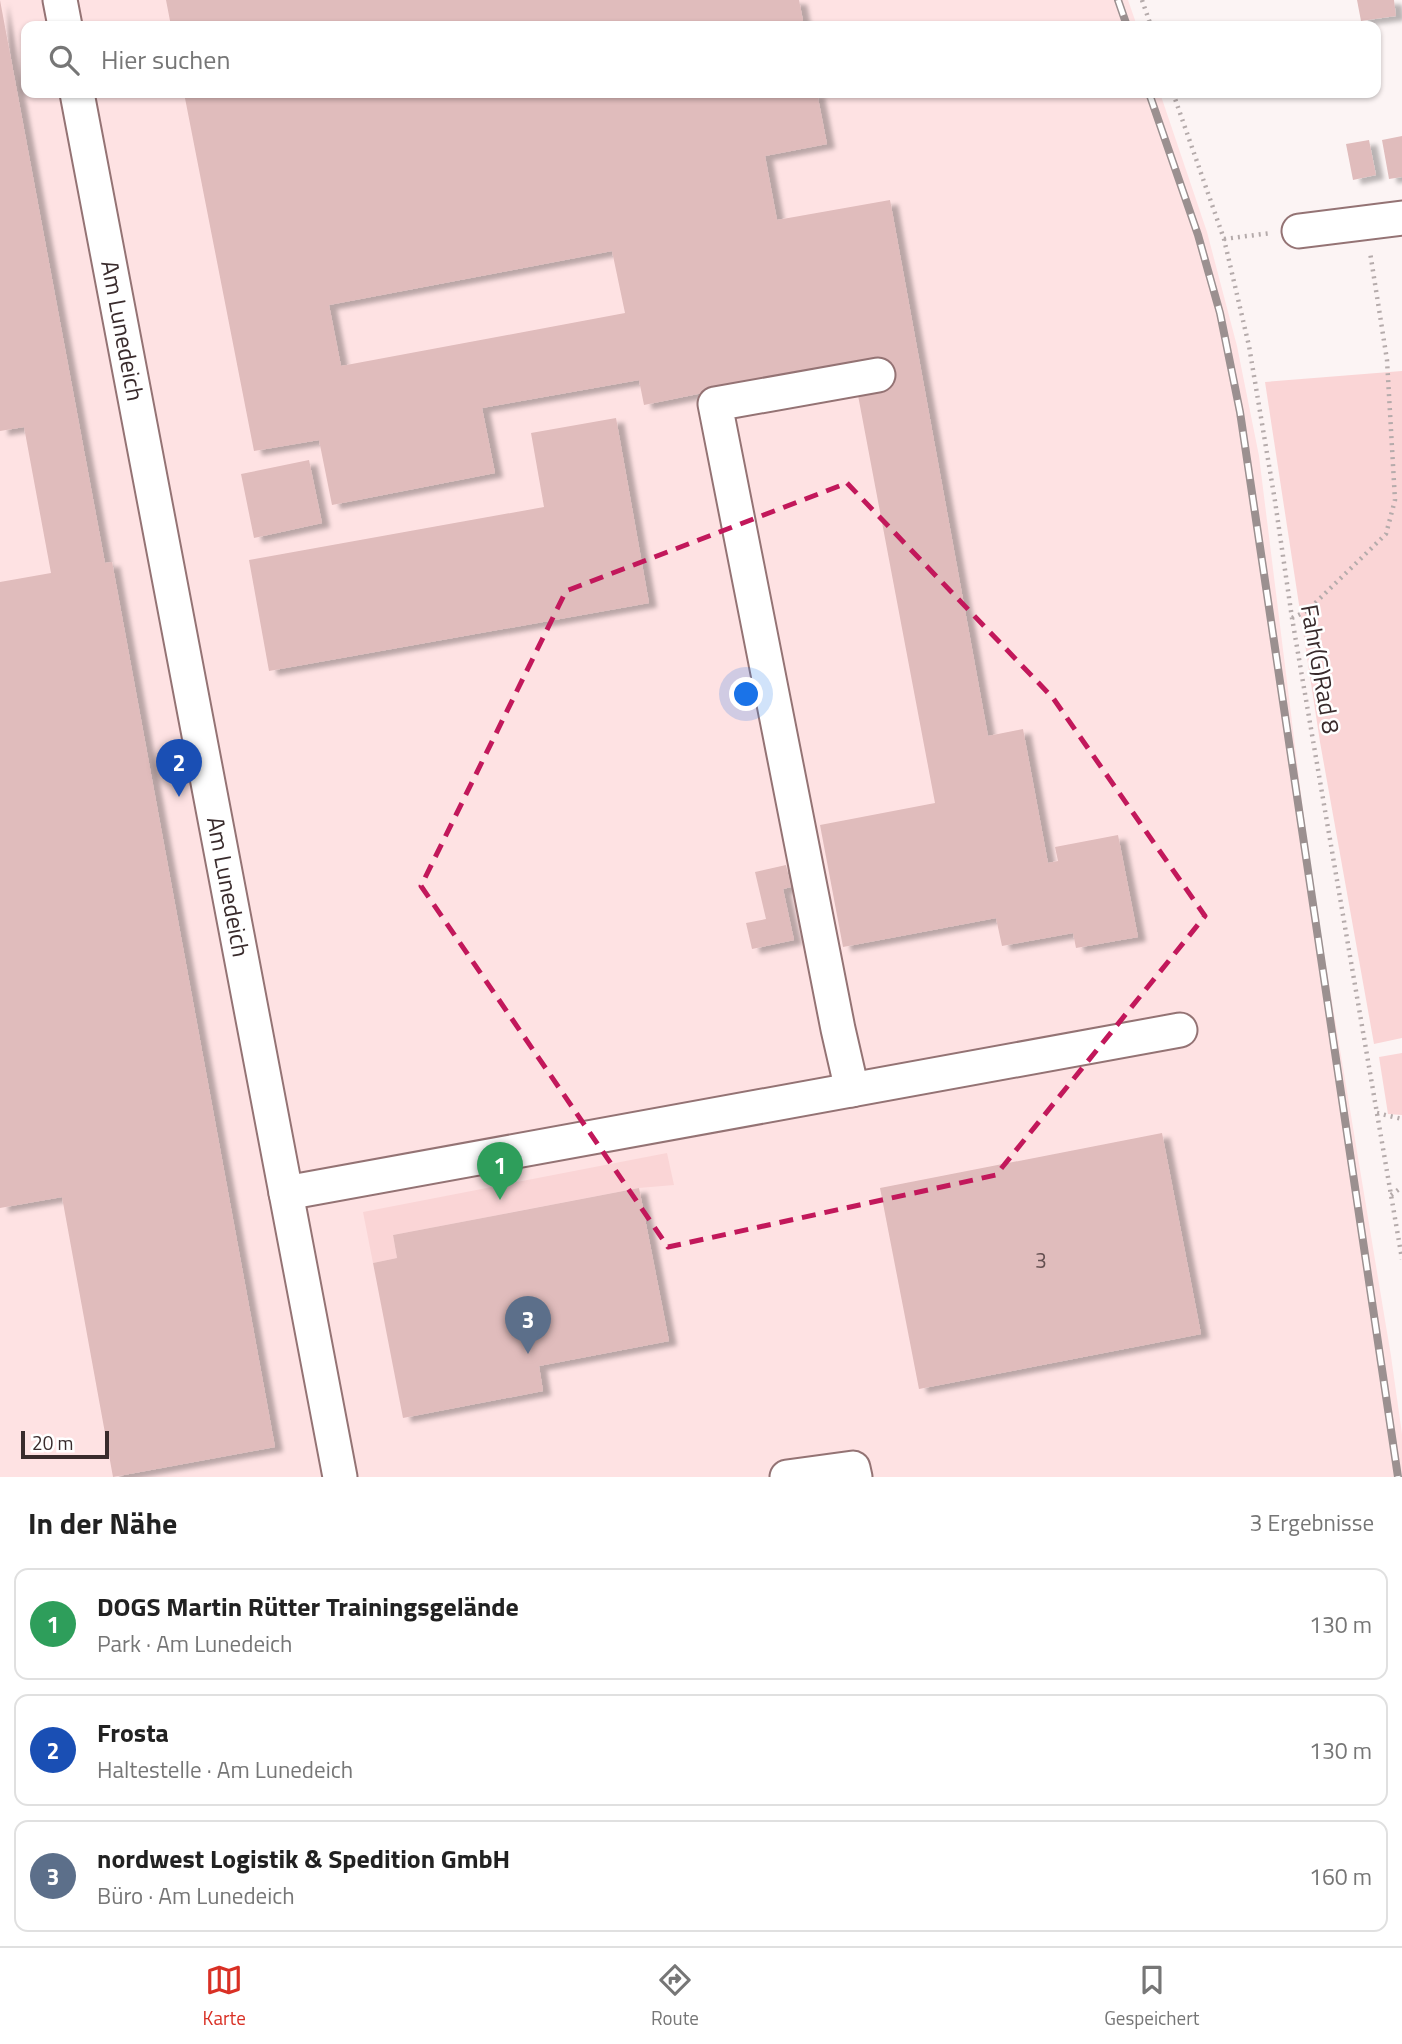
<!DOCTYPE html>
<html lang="de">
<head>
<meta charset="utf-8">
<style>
  :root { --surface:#fff; --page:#f6f6f6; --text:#222; --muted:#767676; --line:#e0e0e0; --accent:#d93025 }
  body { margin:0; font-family:"Titillium Web",sans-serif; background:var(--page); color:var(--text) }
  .scale { position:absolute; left:21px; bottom:18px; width:88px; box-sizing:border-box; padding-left:7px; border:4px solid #392b2c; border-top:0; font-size:19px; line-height:24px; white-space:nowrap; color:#392b2c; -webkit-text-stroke:5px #fff; paint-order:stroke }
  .you { position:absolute; left:747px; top:695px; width:24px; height:24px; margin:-18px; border:5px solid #fff; border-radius:50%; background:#1a73e8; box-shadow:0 0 0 10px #1a73e833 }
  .badge { display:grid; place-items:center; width:46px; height:46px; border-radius:50%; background:var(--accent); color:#fff; font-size:23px; font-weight:700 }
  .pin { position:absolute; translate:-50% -58px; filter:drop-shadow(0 2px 4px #0008) }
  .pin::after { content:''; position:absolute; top:37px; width:24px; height:21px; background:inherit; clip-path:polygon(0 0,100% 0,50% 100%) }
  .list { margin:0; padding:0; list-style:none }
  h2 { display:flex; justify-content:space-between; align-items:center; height:91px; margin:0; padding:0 28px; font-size:30px }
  h2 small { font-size:23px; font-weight:400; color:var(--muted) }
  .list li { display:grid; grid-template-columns:46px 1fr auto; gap:21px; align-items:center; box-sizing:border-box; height:112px; margin:0 14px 14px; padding:0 14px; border:2px solid var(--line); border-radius:14px }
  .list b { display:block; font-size:26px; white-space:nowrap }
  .list p { margin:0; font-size:23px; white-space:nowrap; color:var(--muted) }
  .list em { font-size:23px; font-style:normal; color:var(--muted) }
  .icon { flex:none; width:38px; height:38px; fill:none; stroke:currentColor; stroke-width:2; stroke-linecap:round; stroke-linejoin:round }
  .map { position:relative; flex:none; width:1402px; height:1477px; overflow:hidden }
  .search { position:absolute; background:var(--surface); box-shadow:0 2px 5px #0004; left:21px; right:21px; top:21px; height:77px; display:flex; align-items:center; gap:18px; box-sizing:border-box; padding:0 24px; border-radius:14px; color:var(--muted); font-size:26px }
  .sheet { height:469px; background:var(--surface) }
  nav { display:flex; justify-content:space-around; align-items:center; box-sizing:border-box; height:98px; border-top:2px solid var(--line); background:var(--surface); font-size:19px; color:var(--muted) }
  nav a { display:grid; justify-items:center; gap:4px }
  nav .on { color:var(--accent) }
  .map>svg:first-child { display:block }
  .built { fill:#fee2e3 }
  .green { fill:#fad5d6 }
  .building { fill:#e0bcbc; fill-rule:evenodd; filter:url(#shadow) }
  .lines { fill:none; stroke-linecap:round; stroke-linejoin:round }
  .minor-casing { stroke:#947374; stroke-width:37 }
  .path { stroke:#b5abab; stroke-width:4.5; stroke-dasharray:2 5; stroke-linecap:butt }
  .minor { stroke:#fff; stroke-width:33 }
  .rail-casing { stroke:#9b9090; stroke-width:8 }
  .rail { stroke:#fff; stroke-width:5; stroke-dasharray:16; stroke-linecap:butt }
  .marked { fill:none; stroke:#c2185b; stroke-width:5; stroke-dasharray:14 9; stroke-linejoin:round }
  .labels { text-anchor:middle; stroke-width:5; stroke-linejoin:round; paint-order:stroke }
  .number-label { font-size:21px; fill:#634f50 }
  .street-label { font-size:24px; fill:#392b2c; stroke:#fff }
</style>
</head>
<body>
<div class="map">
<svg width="1402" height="1477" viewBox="0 0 1402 1477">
  <defs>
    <filter id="shadow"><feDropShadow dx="8" dy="4.5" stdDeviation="2" flood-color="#0004"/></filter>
  </defs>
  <rect width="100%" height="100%" fill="#fcf4f4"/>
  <!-- built -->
  <path class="built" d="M0,0h1128l9,26h-1111v67h1134l47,139 30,114 22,110 52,419 80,481 11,78v43h-1402z"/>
  <!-- green -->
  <path class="green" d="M1402,371v667l-28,6 -54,-302 -55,-360z
    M1402,1053v62l-14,-1 -9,-57z
    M667,1153l7,32 -35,3 -246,47 4,23 -24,5 -10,-51z"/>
  <!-- building -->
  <path class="building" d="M0,0l105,563 7,-1 163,885 -162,30 -51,-280 -62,11v-626l51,-9 -27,-146 -24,4z
    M166,0h633l5,26h-633z
    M1357,0h37l2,16 -35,5z
    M184,93h633l10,51 -62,12 12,64 113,-20 98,536 35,-7 25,134 10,-2 -3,-14 63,-12 20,102 -62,11 -3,-15 -71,13 -6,-28 -153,29 -23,-122 115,-22 -78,-413 22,-5 -4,-27 -231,47 -5,-25 -157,28 13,65 -163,32 -13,-65 -65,11zM612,251l13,62 -284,53 -12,-61z
    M1402,136v41l-13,2 -7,-39z
    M1369,140l7,35 -23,5 -7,-36z
    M616,418l33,185 -380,68 -20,-111 295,-53 -13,-74z
    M309,460l13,63 -68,15 -13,-64z
    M786,865l5,22 -8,2 11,51 -42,9 -6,-26 20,-4 -11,-47z
    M1162,1133l39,201 -282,55 -39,-201z
    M639,1188l30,153 -130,25 4,25 -140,27 -30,-155 24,-5 -4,-23z"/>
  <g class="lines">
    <defs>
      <g id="minor">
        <path d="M60,0l5,26"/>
        <path id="s1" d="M77,93l263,1384"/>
        <path d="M1299,231l103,-13"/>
        <path d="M852,1090l-14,-61 -123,-625 163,-29"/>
        <path d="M286,1193l894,-163"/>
        <path d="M787,1477l66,-9 2,9"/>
      </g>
    </defs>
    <!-- minor casing -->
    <use href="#minor" class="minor-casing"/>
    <!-- path -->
    <path class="path" d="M1142,0l9,26
      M1173,93l51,146 25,107 26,155 17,117 110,641
      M1224,239l47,-6
      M1292,618l15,-7 79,-77 9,-34 -8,-140 -17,-108
      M1377,1113l25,6
      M1391,1195l11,-8"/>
    <!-- minor -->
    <use href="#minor" class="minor"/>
    <defs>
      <path id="rail" d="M1118,0l9,26
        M1149,93l49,142 22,78 20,99 158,1065"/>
    </defs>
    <!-- rail casing -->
    <use href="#rail" class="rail-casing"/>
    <!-- rail -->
    <use href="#rail" class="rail"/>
  </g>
  <!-- marked area -->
  <path class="marked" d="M847,483l206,215 152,218 -209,259 -328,72 -247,-361 145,-295z"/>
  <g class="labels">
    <!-- number labels -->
    <g class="number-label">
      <text x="1041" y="1268">3</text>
    </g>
    <!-- street labels -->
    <g class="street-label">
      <text dy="8" stroke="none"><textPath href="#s1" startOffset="242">Am Lunedeich</textPath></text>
      <text transform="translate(1320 669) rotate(80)" y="8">Fahr(G)Rad 8</text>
      <text dy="8" stroke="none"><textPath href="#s1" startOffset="808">Am Lunedeich</textPath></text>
    </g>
  </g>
</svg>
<div class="scale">20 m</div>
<div class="you"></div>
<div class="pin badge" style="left:500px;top:1200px;background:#2e9e5b">1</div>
<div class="pin badge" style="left:179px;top:797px;background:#1a4fb4">2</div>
<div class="pin badge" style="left:528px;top:1354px;background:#5c6f8a">3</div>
<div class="search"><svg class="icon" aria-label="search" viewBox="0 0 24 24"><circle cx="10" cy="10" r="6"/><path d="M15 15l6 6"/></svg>Hier suchen</div>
</div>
<section class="sheet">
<h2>In der Nähe<small>3 Ergebnisse</small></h2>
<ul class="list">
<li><span class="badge" style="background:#2e9e5b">1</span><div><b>DOGS Martin Rütter Trainingsgelände</b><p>Park · Am Lunedeich</p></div><em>130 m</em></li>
<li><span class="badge" style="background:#1a4fb4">2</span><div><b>Frosta</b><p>Haltestelle · Am Lunedeich</p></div><em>130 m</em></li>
<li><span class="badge" style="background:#5c6f8a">3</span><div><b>nordwest Logistik &amp; Spedition GmbH</b><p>Büro · Am Lunedeich</p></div><em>160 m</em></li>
</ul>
</section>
<nav>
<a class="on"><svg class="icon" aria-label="map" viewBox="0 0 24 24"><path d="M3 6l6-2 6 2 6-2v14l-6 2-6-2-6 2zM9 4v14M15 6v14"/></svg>Karte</a>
<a><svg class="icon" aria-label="directions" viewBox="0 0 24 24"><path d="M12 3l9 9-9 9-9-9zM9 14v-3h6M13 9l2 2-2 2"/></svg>Route</a>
<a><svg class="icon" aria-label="saved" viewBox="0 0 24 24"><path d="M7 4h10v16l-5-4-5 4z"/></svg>Gespeichert</a>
</nav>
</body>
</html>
